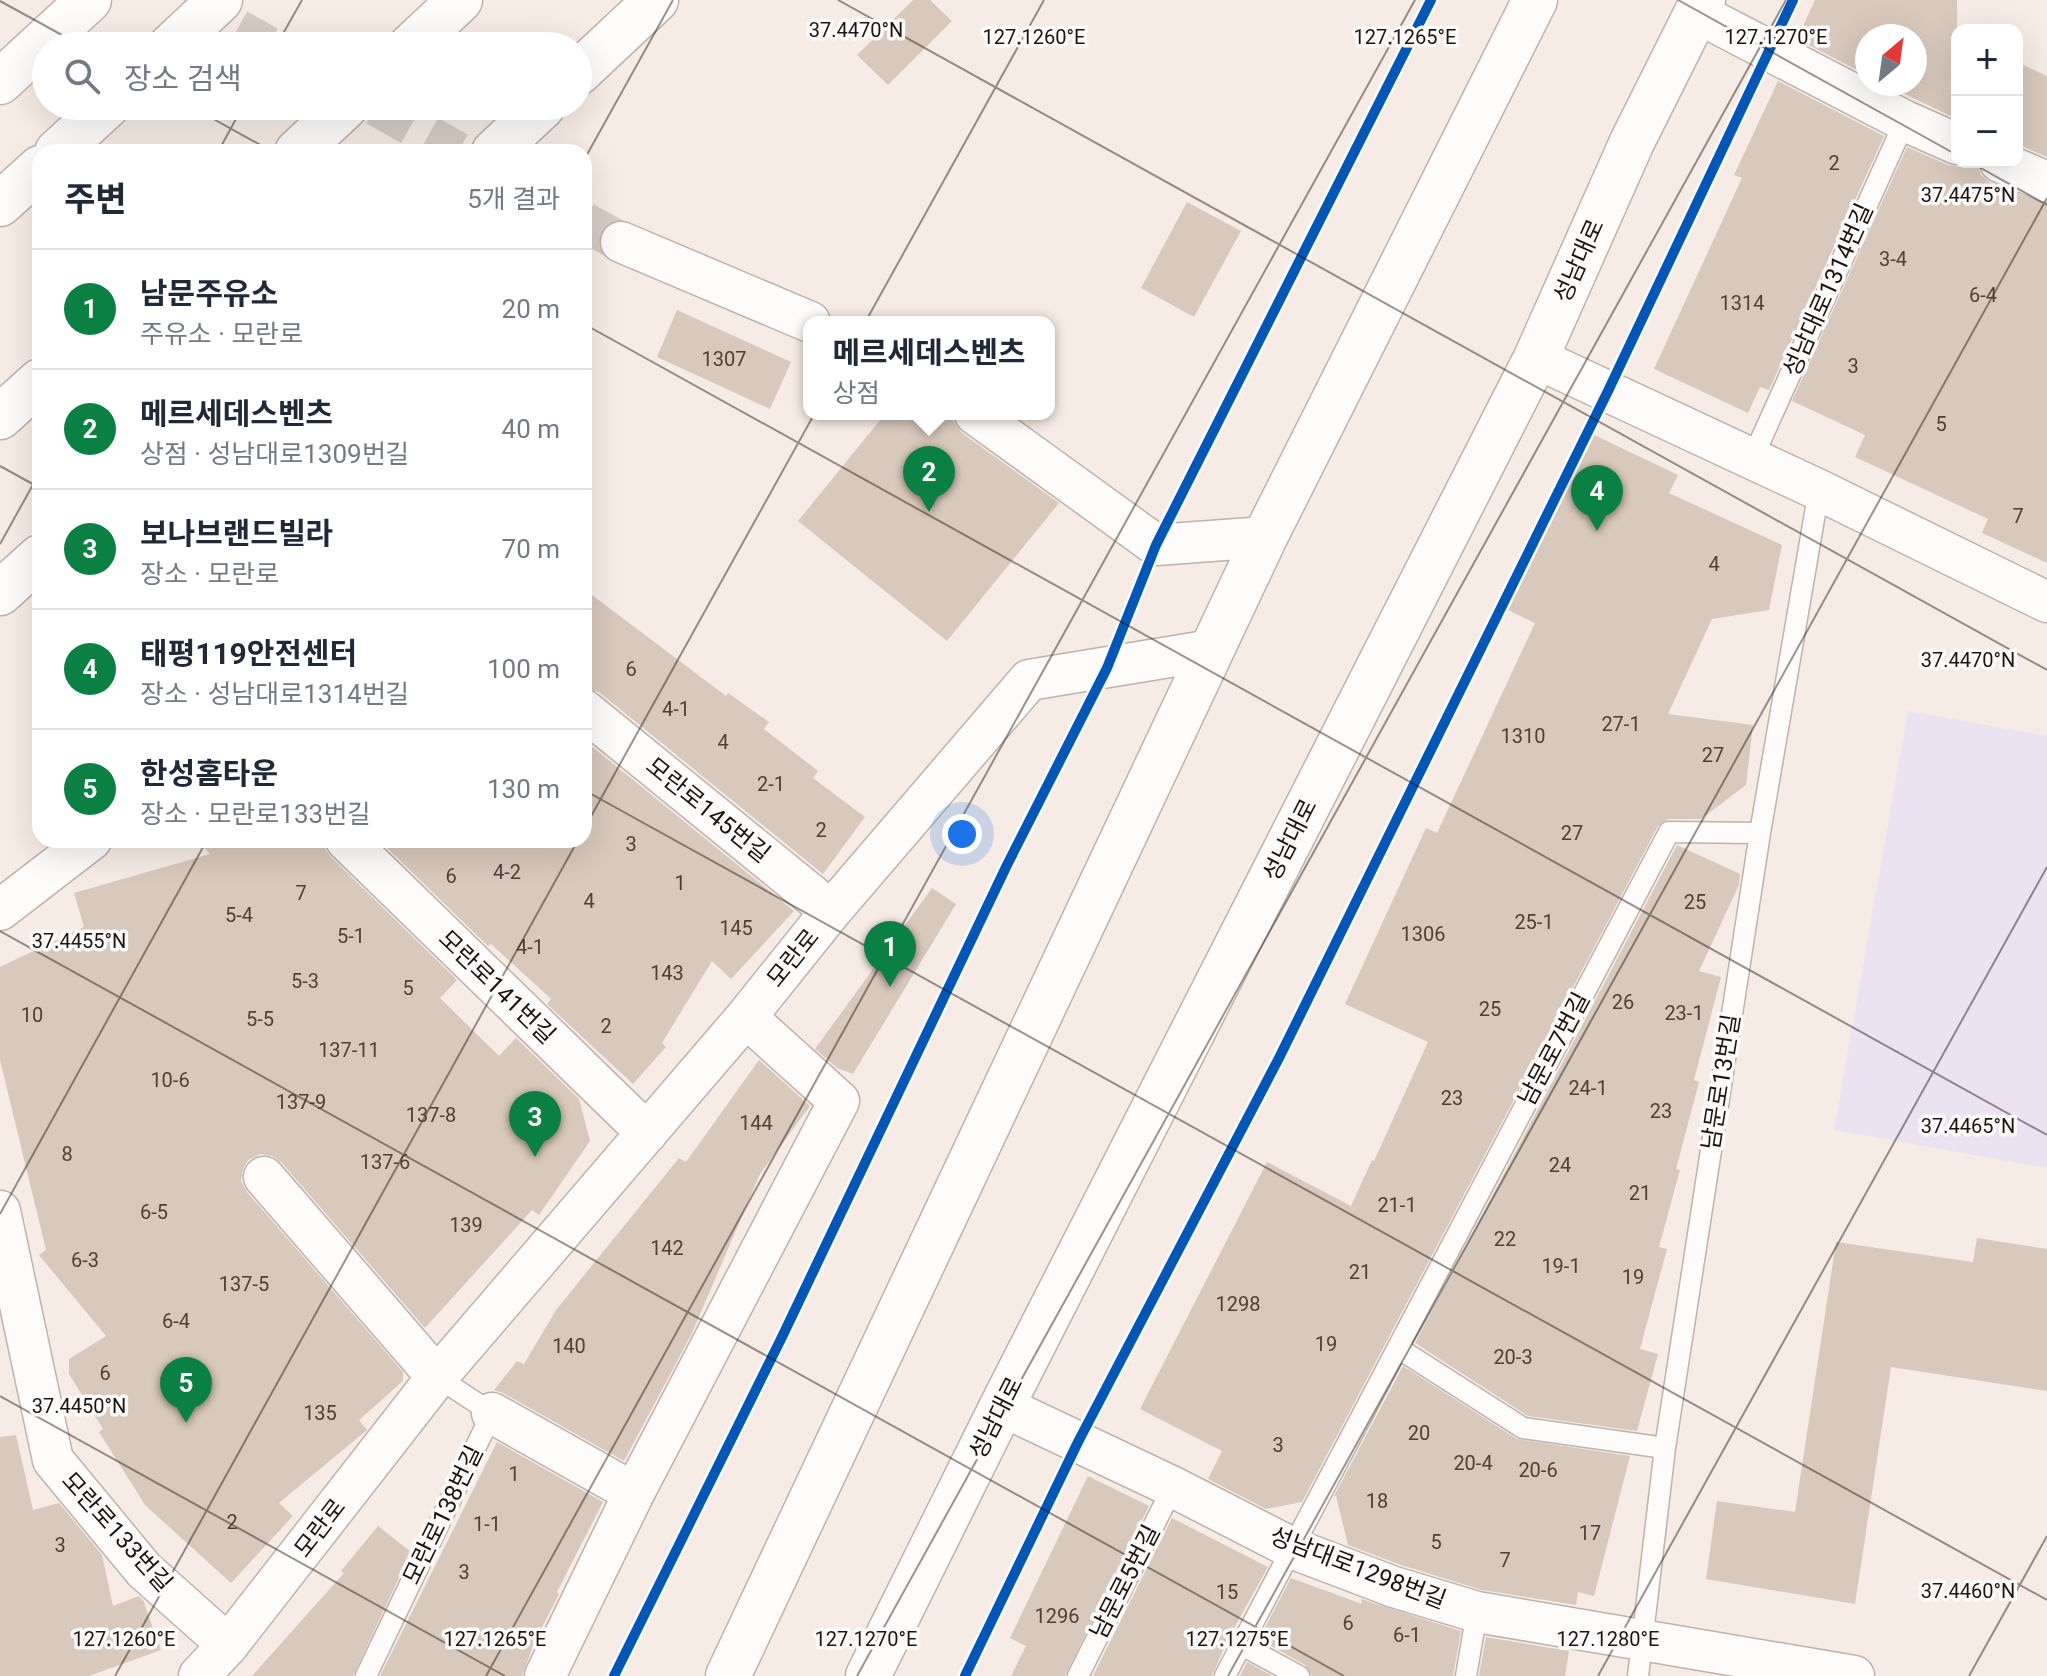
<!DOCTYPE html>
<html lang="ko">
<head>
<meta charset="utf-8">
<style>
  :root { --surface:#fff; --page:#f2f2f3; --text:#1f2937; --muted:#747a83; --line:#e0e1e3; --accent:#0b8043 }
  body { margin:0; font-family:Roboto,"Noto Sans KR",sans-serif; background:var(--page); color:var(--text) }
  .controls { position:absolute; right:24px; top:24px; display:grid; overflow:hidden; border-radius:16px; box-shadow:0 8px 32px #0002 }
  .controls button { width:72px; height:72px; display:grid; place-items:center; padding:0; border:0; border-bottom:2px solid var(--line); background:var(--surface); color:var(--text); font:40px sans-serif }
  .compass { position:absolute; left:1855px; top:24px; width:72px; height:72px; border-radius:50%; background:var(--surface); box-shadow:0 8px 32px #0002; rotate:29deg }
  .you { position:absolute; left:962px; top:834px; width:28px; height:28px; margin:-20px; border:6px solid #fff; border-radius:50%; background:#1a73e8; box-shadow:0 0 0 12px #1a73e833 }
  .badge { display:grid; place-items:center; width:52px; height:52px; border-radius:50%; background:var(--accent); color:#fff; font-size:26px; font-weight:700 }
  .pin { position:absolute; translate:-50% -66px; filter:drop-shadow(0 2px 4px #0008) }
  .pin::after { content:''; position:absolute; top:42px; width:28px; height:24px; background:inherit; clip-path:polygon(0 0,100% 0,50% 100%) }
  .popup { position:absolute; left:803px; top:316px; width:252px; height:104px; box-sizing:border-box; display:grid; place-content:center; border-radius:16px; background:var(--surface); filter:drop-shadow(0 2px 6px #0005); font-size:26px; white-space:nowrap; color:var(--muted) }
  .popup b { font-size:30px; color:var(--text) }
  .popup::after { content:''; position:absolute; left:50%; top:100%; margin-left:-16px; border:16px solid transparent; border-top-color:var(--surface) }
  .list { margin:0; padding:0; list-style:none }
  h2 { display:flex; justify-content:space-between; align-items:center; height:104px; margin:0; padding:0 32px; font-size:34px }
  h2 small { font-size:26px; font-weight:400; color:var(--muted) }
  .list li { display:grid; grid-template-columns:52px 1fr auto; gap:24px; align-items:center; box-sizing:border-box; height:120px; padding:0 32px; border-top:2px solid var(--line) }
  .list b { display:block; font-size:30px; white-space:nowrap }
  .list p { margin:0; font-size:26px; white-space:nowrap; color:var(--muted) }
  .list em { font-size:26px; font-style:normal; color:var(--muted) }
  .icon { flex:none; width:44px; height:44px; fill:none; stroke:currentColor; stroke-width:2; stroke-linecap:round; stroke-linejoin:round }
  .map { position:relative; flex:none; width:2047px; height:1676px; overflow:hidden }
  .search { position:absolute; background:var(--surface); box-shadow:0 8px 32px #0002; left:32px; top:32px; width:560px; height:88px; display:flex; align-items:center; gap:20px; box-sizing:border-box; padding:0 28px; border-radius:44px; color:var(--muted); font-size:30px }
  .panel { position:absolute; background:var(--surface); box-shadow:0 8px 32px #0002; left:32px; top:144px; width:560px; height:704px; border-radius:24px }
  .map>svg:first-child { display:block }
  .green { fill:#ebe3f2 }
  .building { fill:#d9c8bc }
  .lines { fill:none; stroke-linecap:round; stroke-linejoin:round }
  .street-tunnel { stroke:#d7ccc5; stroke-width:40; stroke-dasharray:40 20; stroke-linecap:butt }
  .lane-casing { stroke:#bdb2ac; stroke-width:23 }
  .street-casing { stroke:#bdb2ac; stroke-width:43 }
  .primary-casing { stroke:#bdb2ac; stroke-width:47 }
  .highway-casing { stroke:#bdb2ac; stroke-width:47 }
  .lane { stroke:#fefcfb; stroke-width:20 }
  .street { stroke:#fefcfb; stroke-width:40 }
  .primary { stroke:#fefcfb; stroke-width:44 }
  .highway { stroke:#fefcfb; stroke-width:44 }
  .cycleway-casing { stroke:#fcfcfc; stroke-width:15 }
  .cycleway { stroke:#0057b8; stroke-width:10 }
  .ticks { fill:none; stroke:#1f140d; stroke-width:2; stroke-opacity:0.45 }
  .labels { text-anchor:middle; stroke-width:7; stroke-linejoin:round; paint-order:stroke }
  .number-label { font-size:20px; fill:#4e4139 }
  .street-label { font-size:24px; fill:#1f140d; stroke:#fcfcfc }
  .ticks-label { font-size:20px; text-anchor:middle; fill:#1f140d; stroke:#fcfcfc; stroke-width:7; stroke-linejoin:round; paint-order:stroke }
</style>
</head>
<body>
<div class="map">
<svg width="2047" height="1676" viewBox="0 0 2047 1676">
  <rect width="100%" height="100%" fill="#f7ece5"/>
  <!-- green -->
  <path class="green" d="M1908,711l139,25v432l-213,-38z"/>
  <!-- building -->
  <path class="building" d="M913,0h17l22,21 -64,64 -31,-30z
    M1815,0h142v119l-73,-35h31v-48h-48v39l-70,-36z
    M2017,62l30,14v81l-30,-13z
    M1778,81l106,55 -115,254 -9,-3 -12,26 -94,-44 88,-191 -8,-3z
    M1907,147l41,18 12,2 17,-5 4,13 9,8 57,22v358l-65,-30 6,-14 -133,-62 10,-22 -73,-34z
    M1187,202l54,29 -47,86 -53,-29z
    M677,310l114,52 -21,47 -113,-52z
    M885,414h63l14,19 97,70 -112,138 -149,-120z
    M1588,432l90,43 -9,18 113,52 -13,65 -57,9 -44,95 85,11 -7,60 -45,34h-33l-10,7 -356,676 -36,7 -58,-30 14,-28 -82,-42 127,-247 84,44 21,-46 2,1 54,-119 -83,-38 81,-176 11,5 98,-210 -29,-14z
    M584,589l142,107 2,-3 41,29 -5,7 54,42 -5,7 52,39 -42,57 -224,-182 -15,-4z
    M584,740l210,171 -63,68 -19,-18 -50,82 4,4 -33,37 -86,-80 4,-5 -60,-55 -3,2 -109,-106h205z
    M197,840h127v7l6,9 127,124 -17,18 59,58 17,-18 63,61 11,42 -51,74 -7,-5 -107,118 -144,-166 -9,-6 -12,-2 -12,6 -5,9 -2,12 6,11 156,180v9l-44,39 8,10 -88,73 14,13 -62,67 -86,-78 -46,-73 4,-3 -34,-55v-15l37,-23 -67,-81 7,-5 -46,-190v-93l84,-40 -10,-34 136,-39z
    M1677,845l63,29 -1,11 -40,86 22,6 -27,103 5,2 -23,87 4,1 -21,77 8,2 -27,100 18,5 -21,77 -109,-15 -113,-73z
    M932,888l24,16 -103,170 -16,-6 -22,-19z
    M759,1060l51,46 -50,68 -68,159 -68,128 -121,-68 -9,-3 23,-29 7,3 32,-54 123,-152 7,4z
    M1977,1238l70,11v142l-156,-24 -36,237 -149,-25 11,-78 78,11 41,-270 137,20z
    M1403,1366l114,73 113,17 -36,140 -16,-4 -2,13 -94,-15 -81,-25 -53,-20 -12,-49h-2z
    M16,1435l17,75 26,-7 43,52 11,51 26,-10 4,4 18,50 -72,26h-89v-239z
    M497,1442l106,60 -46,90 2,2 -25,49 -12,33h-142z
    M1088,1476l61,30 -84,170h-54l15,-30 -16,-8z
    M1172,1518l96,49 -40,72 -16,37h-119z
    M378,1526l33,26 -58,124h-101l92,-103 -3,-2z
    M1291,1578l71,26 -1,-5 100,32 -8,45h-141l-7,-11 -46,-26z
    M1486,1637l83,14 -4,25h-86z
    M1247,1662l25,14h-32z"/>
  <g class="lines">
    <!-- street-tunnel -->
    <path class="street-tunnel" d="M185,0l83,46
      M376,106l82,46
      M584,222l37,20"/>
    <defs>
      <path id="lane" d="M1752,459l153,-338
        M1398,1348l125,80 142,20
        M1240,1644l59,32
        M366,1676l126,-263 -55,-36
        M1078,1676l95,-189
        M1225,1676l444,-844 91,1
        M1466,1676l11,-64
        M1638,1676l27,-228 95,-615 59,-343"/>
      <path id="street" d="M1697,13l208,108 52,23
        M2000,162l47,20
        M621,242l189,80
        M1536,358l283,132 228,112
        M975,414l181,131 109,-8
        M584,710l247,201
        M346,840l301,293
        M0,910l91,-70
        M264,1177l173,200
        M0,1211l53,249 91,110 84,75
        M1002,1406l171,81 121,62 100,38 83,25 377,64
        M492,1413l142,80
        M199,1676l29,-31 209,-268 309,-360 85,-106 198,-231 183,-30
        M545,1676l89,-183 205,-392 -93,-84"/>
      <path id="primary" d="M728,1676l537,-1139 270,-537
        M868,1676l134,-270 534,-1048 96,-216 71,-142"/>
      <path id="highway" d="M171,46l49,-46
        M411,46l49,-46
        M578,73l78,-73
        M0,82l89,-82
        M57,152l50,-46
        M297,152l49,-46
        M494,152l49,-46
        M0,204l40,-36
        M0,417l40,-36
        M0,593l40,-36"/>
    </defs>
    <!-- lane casing -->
    <use href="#lane" class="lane-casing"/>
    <!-- street casing -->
    <use href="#street" class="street-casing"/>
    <!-- primary casing -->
    <use href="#primary" class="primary-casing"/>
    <!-- highway casing -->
    <use href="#highway" class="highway-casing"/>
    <!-- lane -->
    <use href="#lane" class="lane"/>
    <!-- street -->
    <use href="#street" class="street"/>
    <!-- primary -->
    <use href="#primary" class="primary"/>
    <!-- highway -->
    <use href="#highway" class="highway"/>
    <defs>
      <path id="cycleway" d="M614,1676l168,-339 225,-472 100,-197 49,-123 275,-545
        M965,1676l113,-234 201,-384 329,-667 185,-391"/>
    </defs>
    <!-- cycleway casing -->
    <use href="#cycleway" class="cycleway-casing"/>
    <!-- cycleway -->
    <use href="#cycleway" class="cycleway"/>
  </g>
  <!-- ticks -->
  <path class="ticks" d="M838,0l1209,670M1678,0l279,155M0,1l82,45M276,46l26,-46M190,106l83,46M218,152l25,-46M584,160l89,-160M1970,162l77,43M584,324l1463,811M0,466l40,22M0,544l40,-72M584,790l1463,810M584,829l460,-829M0,931l1344,745M0,1214l207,-374M0,1396l505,280M115,1676l463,-836M486,1676l929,-1676M857,1676l929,-1676M1228,1676l819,-1478M1598,1676l449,-809M1969,1676l78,-140"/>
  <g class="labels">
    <!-- number labels -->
    <g class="number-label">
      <text x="1834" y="170">2</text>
      <text x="1893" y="266">3-4</text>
      <text x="1983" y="302">6-4</text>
      <text x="1742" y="310">1314</text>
      <text x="724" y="366">1307</text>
      <text x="1853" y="373">3</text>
      <text x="1941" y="431">5</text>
      <text x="2018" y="523">7</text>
      <text x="1714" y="571">4</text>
      <text x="631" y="676">6</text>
      <text x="676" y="716">4-1</text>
      <text x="1621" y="731">27-1</text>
      <text x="1523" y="743">1310</text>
      <text x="723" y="749">4</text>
      <text x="1713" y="762">27</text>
      <text x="771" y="791">2-1</text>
      <text x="821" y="837">2</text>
      <text x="1572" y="840">27</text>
      <text x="631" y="851">3</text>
      <text x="507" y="879">4-2</text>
      <text x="451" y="883">6</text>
      <text x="680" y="890">1</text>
      <text x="301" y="900">7</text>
      <text x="589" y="908">4</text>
      <text x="1695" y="909">25</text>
      <text x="239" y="922">5-4</text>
      <text x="1534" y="929">25-1</text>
      <text x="736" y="935">145</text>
      <text x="1423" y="941">1306</text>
      <text x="351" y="943">5-1</text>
      <text x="530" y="954">4-1</text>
      <text x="667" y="980">143</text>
      <text x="305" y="988">5-3</text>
      <text x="408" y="995">5</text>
      <text x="1623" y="1009">26</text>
      <text x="1490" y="1016">25</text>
      <text x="1684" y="1020">23-1</text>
      <text x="32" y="1022">10</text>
      <text x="260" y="1026">5-5</text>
      <text x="606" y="1033">2</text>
      <text x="349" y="1057">137-11</text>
      <text x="170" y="1087">10-6</text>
      <text x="1588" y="1095">24-1</text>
      <text x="1452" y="1105">23</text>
      <text x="301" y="1109">137-9</text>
      <text x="1661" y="1118">23</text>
      <text x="431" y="1122">137-8</text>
      <text x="756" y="1130">144</text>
      <text x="67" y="1161">8</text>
      <text x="385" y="1169">137-6</text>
      <text x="1560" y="1172">24</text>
      <text x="1640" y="1200">21</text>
      <text x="1397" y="1212">21-1</text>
      <text x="154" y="1219">6-5</text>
      <text x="466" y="1232">139</text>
      <text x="1505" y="1246">22</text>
      <text x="667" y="1255">142</text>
      <text x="85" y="1267">6-3</text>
      <text x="1561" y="1273">19-1</text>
      <text x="1360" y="1279">21</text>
      <text x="1633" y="1284">19</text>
      <text x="244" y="1291">137-5</text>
      <text x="1238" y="1311">1298</text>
      <text x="176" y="1328">6-4</text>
      <text x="1326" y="1351">19</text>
      <text x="569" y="1353">140</text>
      <text x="1513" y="1364">20-3</text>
      <text x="105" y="1380">6</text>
      <text x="320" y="1420">135</text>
      <text x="1419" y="1440">20</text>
      <text x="1278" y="1452">3</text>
      <text x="1473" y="1470">20-4</text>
      <text x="1538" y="1477">20-6</text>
      <text x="514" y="1481">1</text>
      <text x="1377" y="1508">18</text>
      <text x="232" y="1529">2</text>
      <text x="487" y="1531">1-1</text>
      <text x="1590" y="1540">17</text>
      <text x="1436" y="1549">5</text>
      <text x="60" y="1552">3</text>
      <text x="1505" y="1567">7</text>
      <text x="464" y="1579">3</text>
      <text x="1227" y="1599">15</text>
      <text x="1057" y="1623">1296</text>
      <text x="1348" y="1630">6</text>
      <text x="1407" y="1642">6-1</text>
    </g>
    <!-- street labels -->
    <g class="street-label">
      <text transform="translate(1579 261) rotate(-66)" y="8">성남대로</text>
      <text transform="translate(1828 290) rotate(-66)" y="8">성남대로1314번길</text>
      <text transform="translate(708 810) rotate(39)" y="8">모란로145번길</text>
      <text transform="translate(1290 840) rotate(-63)" y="8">성남대로</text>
      <text transform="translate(793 958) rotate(-51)" y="8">모란로</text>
      <text transform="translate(497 987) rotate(44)" y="8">모란로141번길</text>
      <text transform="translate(1554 1049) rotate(-62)" y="8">남문로7번길</text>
      <text transform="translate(1721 1082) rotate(-81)" y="8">남문로13번길</text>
      <text transform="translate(996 1418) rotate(-63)" y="8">성남대로</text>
      <text transform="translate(443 1515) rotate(-64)" y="8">모란로138번길</text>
      <text transform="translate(320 1528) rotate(-52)" y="8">모란로</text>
      <text transform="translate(117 1532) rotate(48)" y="8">모란로133번길</text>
      <text transform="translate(1358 1568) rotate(21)" y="8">성남대로1298번길</text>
      <text transform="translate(1125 1582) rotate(-63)" y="8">남문로5번길</text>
    </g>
  </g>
  <g class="ticks-label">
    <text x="856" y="37">37.4470°N</text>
    <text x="1034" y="44">127.1260°E</text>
    <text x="1405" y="44">127.1265°E</text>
    <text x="1776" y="44">127.1270°E</text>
    <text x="1968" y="202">37.4475°N</text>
    <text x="1968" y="667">37.4470°N</text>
    <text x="79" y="948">37.4455°N</text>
    <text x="1968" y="1133">37.4465°N</text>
    <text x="79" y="1413">37.4450°N</text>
    <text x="1968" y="1598">37.4460°N</text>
    <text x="124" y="1646">127.1260°E</text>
    <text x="495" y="1646">127.1265°E</text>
    <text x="866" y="1646">127.1270°E</text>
    <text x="1237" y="1646">127.1275°E</text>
    <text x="1608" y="1646">127.1280°E</text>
  </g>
</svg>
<div class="controls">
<button>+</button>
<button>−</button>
</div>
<svg class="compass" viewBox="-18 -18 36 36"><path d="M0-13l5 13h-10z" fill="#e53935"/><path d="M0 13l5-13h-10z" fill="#747a83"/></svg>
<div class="you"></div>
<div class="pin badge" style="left:890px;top:987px">1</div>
<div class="pin badge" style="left:929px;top:512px">2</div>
<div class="popup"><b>메르세데스벤츠</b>상점</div>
<div class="pin badge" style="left:535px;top:1157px">3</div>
<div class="pin badge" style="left:1597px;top:531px">4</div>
<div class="pin badge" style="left:186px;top:1423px">5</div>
<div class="search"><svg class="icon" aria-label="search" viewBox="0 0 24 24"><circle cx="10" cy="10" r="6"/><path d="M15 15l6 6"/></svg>장소 검색</div>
<section class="panel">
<h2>주변<small>5개 결과</small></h2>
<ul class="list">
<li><span class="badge">1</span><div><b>남문주유소</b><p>주유소 · 모란로</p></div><em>20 m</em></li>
<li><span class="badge">2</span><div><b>메르세데스벤츠</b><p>상점 · 성남대로1309번길</p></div><em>40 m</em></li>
<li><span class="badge">3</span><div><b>보나브랜드빌라</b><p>장소 · 모란로</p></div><em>70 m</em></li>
<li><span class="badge">4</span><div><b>태평119안전센터</b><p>장소 · 성남대로1314번길</p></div><em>100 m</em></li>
<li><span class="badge">5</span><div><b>한성홈타운</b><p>장소 · 모란로133번길</p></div><em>130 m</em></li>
</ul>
</section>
</div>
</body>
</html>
